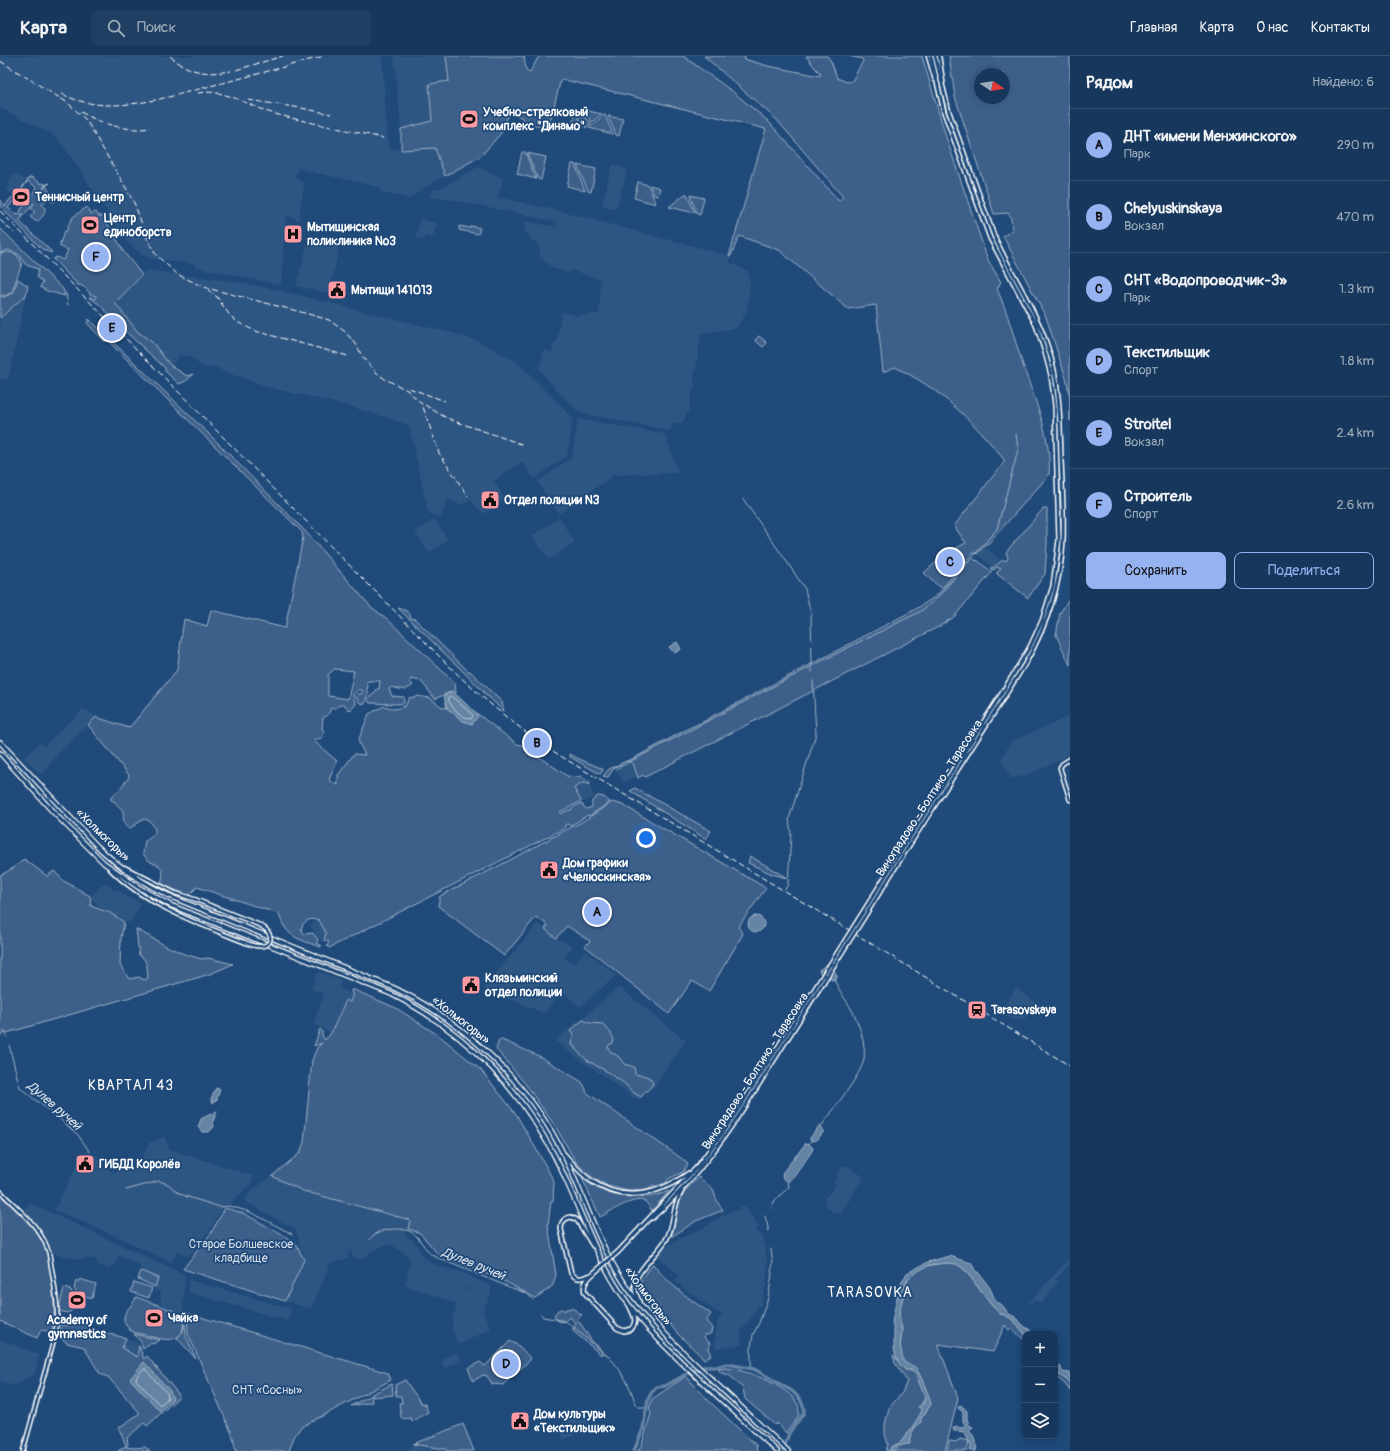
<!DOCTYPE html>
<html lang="ru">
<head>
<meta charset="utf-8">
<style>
  :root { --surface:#17385c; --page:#203f62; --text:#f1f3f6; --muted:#9eacbb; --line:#365272; --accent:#95b2f1 }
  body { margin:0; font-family:Pangolin,sans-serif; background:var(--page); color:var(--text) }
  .controls { position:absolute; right:12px; bottom:12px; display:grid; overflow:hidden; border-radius:8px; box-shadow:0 2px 10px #0003 }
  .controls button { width:36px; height:36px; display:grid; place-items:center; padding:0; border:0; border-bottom:1px solid var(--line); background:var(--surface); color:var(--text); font:20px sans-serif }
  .compass { position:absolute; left:974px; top:12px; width:36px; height:36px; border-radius:50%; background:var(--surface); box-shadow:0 2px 10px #0003; rotate:102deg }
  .you { position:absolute; left:646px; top:782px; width:14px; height:14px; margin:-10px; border:3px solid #fff; border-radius:50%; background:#1a73e8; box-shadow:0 0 0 6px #1a73e833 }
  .badge { display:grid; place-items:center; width:26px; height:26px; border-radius:50%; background:var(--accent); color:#111; font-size:13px; font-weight:700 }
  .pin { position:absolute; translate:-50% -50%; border:2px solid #fff; box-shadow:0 1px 4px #0006 }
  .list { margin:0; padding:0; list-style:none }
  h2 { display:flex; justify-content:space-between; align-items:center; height:52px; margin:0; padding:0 16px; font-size:17px }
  h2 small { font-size:13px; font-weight:400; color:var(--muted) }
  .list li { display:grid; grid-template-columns:26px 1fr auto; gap:12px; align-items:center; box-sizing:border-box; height:72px; padding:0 16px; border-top:1px solid var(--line) }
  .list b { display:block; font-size:15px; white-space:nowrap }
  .list p { margin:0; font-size:13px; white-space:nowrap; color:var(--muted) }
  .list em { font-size:13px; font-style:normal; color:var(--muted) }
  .actions { display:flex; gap:8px; padding:12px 16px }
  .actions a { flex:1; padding:9px 0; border:1px solid var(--accent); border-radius:8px; text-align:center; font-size:14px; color:var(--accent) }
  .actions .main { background:var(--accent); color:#111 }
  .icon { flex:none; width:22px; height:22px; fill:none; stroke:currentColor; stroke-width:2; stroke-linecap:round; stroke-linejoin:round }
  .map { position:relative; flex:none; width:1070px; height:1395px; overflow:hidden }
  header { display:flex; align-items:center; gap:24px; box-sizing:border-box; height:56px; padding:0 20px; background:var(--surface); border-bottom:1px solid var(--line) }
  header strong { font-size:19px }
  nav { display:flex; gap:22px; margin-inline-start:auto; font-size:14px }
  .search { width:280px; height:36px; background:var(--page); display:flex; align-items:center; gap:10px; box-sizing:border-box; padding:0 14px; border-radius:8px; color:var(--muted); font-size:15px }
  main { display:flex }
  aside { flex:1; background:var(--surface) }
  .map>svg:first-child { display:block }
  .built { fill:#2e5683 }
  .green { fill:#3c618b; stroke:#9eb0c5; fill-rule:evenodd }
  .water { fill:#6583a4; stroke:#a3b5c8 }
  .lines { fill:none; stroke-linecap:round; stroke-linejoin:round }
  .shore { stroke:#c1cddb; stroke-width:1 }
  .stream { stroke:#a3b5c8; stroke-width:1 }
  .river { stroke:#6583a4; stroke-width:3.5 }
  .secondary-casing { stroke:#fff; stroke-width:5.5 }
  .primary-casing { stroke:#fff; stroke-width:6 }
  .highway-casing { stroke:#fff; stroke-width:6 }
  .secondary { stroke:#1f4a7a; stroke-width:2.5 }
  .primary { stroke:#1f4a7a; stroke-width:3 }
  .highway { stroke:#1f4a7a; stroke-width:3.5 }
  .rail { stroke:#fff; stroke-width:1; stroke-dasharray:6 3; stroke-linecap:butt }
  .secondary-bridge-casing { stroke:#fff; stroke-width:5.5; stroke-linecap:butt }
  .primary-bridge-casing { stroke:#fff; stroke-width:6; stroke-linecap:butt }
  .secondary-bridge { stroke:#1f4a7a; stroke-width:2.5 }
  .primary-bridge { stroke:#1f4a7a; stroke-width:3 }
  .labels { text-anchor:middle; stroke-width:3.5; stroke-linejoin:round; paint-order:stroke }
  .poi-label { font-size:12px; font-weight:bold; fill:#fff; stroke:#1f4a7a; text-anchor:start }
  .street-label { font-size:12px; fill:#fff; stroke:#1f4a7a }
  .park-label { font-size:12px; fill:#d8dfe8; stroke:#1f4a7a }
  .water-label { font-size:13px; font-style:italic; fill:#d8e0e8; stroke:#1f4a7a }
  .quarter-label { font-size:14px; letter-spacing:1px; fill:#fff; stroke:#1f4a7a }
</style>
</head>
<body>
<header>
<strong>Карта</strong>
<div class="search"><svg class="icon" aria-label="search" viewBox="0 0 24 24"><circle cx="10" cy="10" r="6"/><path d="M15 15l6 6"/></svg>Поиск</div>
<nav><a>Главная</a><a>Карта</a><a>О нас</a><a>Контакты</a></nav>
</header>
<main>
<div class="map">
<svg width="1070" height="1395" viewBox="0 0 1070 1395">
  <rect width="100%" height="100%" fill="#1f4a7a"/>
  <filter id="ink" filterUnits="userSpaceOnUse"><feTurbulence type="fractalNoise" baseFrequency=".025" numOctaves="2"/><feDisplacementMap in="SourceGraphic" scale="8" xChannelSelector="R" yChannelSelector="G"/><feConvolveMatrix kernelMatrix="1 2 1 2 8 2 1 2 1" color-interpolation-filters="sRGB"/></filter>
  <g filter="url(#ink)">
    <!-- built -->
    <path class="built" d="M0,0h382l6,91 13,3 34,-3 10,29 -23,13 -12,10 -30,-7 -1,-5 -80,-18 -5,8 10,6 -5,38 -13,-6 -5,70 -86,-18v-3l-43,-5 -12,-5 -12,-11 -65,-98 -11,-11 -52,-26z
      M394,0h52l3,25 -20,3 3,38 -31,7z
      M612,108l15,6v2l-10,36 -4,1 -11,-3z
      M478,111l25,11 -5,19 62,14 171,45 -2,6 19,9 2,11 -3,30 -11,16 -35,5 -7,49 1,4 -4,10 -2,17 -2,-1 -4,11 -11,1 -1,6h-5l-86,-17 -20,-19 -21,-25 5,-20 8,3 1,-7 4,-3 4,-30 15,3 23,-1 2,-34 -29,-10 -2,3 -18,-5 -13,-12 1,-7 -5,-8 -4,-1 -7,-11 2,-8 30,6 1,-5 -104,-22 -23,-3v-3l3,-4 12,-4z
      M14,117l12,7 -13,16 -7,-8z
      M420,163l17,4 -3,12 -2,2 -7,-1 -1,4 -8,-2z
      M309,181l31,7 -11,49 -33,-7z
      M148,214l89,12 33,6 190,47 20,7 37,20 56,56 -6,38 -33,23 -12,-17 -28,19 11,18 -22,15 -12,-14 -10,5 -13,-6 -7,18 -6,-1 -7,-4 -19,-87 -57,-18 -81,-19 -49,-17 -3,-3 -17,-1 -11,-10 -11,-2 -10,12 -37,-35 -18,-29z
      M26,240l-18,84 -8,-1v-60z
      M578,363l87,15 13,39 -64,2 -55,39 -22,-32 35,-25z
      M559,461l16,25 -26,18 -17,-24z
      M434,463l14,21 -19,13 -14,-21z
      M985,490l15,14 -7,8 -16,-14z
      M83,653l5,2 8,6 -37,36 -18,22 -17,-17 16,-16 4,4z
      M1070,660v39l-38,18 -21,6 -10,-20 11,-18z
      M625,706l7,2 5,12 -14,7 -6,-11 2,-7z
      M583,727l7,5 5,9 -13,6 -8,-15z
      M105,826l10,9 3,-2 7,7 16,7 -10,19h-5l-27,-15 -2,-4 -8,-5z
      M320,864l6,13 -4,9 -5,-5 -7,-12z
      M538,867l19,16 16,7 -8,11 9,7 11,-13 32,24 -37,32 -18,-16 -18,22 -61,-24z
      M319,916l23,9 -3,7 14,6 -3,9 -5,-2 -14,32 -18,-9 11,-30 -13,-5 6,-15z
      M619,931l67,54 -33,47 -8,5 -6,8 -67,-47 -17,-13z
      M1016,932l21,16 -13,15 -10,2 -15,-9z
      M165,1080l4,13 85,27 -2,7 -21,20 -8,3 -12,22 -23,29 -11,-5 -6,11 -53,-26 -64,-27 30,-58 12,4 12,13 5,3 9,-1v-4l20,-9 7,-15z
      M842,1109l2,2 2,-2 18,12 -23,36h-7l-9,-8 1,-4 -2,-2 12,-14 -2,-3z
      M272,1120l31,15 107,29 -2,9 -4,4 14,12 3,10 11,9 31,9 29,14 -2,9 -7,15 8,18 -33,16 -5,-14 -1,-10 4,-15 1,-2 6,-16 16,4 -16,-5 -6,17 -52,-19 3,-13 3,-10 -1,-4 -18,-13h-6l-12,5 -14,10 -7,-3 -2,-6h-2l-1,7 -17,4 -20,47 -26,-8 19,-41 -8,-30 -52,-29 6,-9z
      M30,1147l155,72 -2,38 -22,-8v-13l-7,-2 4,-11 -19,-10 1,-3 -21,-10 -4,10h-5l-1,3 -12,-4v-5l-11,-2 -5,2 -29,-7 -7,-18 -22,-23z
      M741,1150h3l15,21 -3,2 3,6 4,1 5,28 -2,19 -5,22 -4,2 -1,3 -9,14 -6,6 1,15 -25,3 -3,-3 4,-25 5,-5 -8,-4 -38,-28 -2,-3 4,-5 -22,-19 2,-5 22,-13 28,-13 1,-2 22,-12 9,-1 -2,-3z
      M1070,1202v6l-15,16 4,1 -18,23 -6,-4 -5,4 -2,-1z
      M189,1224l102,29 -3,12 -100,-29z
      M126,1282l11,5 2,3 -2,11 -15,-9z
      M0,1283l39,16 -5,20 -22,11 -12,-6z
      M457,1296l4,9 -16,7 -3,-6 1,-3z
      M588,1352l3,8 -6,14 -21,10 -5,-11 12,-13z
      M413,1388l33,5 1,2h-40z"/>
    <!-- green -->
    <path class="green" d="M446,0h78l2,14 4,2 9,-16h144l49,35 36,30 71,80 4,-4 -67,-78 -72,-63h41l-1,3 24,7 52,10 1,-2 -6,-6 -9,-12h21l4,5 6,17 10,4 5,-1 11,-20 -1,-2 -13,-3h73l25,84 41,120 13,22 -4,7c11,24 17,49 25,73 12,37 30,74 27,113l-60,68 -3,1 -9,10 -4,-1 -31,35 -9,-6 -9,-9 21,-19 21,-11 -12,-17 51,-65c-23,-29 -52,-60 -83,-79 -9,-6 -18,-10 -27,-15l-12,5 -7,-67 -28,4 -69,-59 -40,-14 -8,20h-2l37,-127 -205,-50 -13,50 -16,-4 -13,-9 -10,-3 -7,19 -21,24 -36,20 -10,-28 -34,2v-21l31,-8 -3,-37 20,-3z
      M949,0h121v365v-22l-4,-21 -20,-61 -43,-81 9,-5 -1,-13 -3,-5 -14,1 -39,-117zM980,18h24v24h-24z
      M584,54l18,4 -10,8 -6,-7z
      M580,58h1l10,9 -5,5z
      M576,59l2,1 5,11 -12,-3z
      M604,59h1l8,19 -24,-6z
      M608,60l15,3 -4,17 -3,-1z
      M522,96h3l11,27 -19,-5z
      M527,97l19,4 -5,23 -3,-1z
      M572,108h3l10,27 -18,-5z
      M577,109l19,4 -5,23 -3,-1z
      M31,121l11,7 1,-1 2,1 -3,9 -3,3 3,-2 4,-10 4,-1 -4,3 8,13 4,-2 -4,5h-1l-5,-4 -6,7 3,3c1,5 -4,11 -8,14l-7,-5 5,-5 -4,-3 3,-6 -11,13 -3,-5 17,-23 -9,-7 -20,27 9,7 2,-2 4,4 -4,4 33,31 -1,1 -9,-4 -42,-43v-6l5,6 6,-8h3l15,-20z
      M638,126l10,3 8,19 -22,-6z
      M650,129l10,3 -2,8 -4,-1z
      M685,138h2l8,19 -26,-6z
      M690,139l14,3 -4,17 -3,-1z
      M87,151l4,7 5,-2 3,4h4l20,34v1l19,24 -27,28 23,29 15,11 17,22 17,11 7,-2 -8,7 -7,3 -14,-13v-3l-40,-37 -26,-27 -10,-7h2l5,2v-3l-6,-2c-2,-4 -7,-9 -12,-9l-25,-26 4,-2 5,3 2,-1 4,-9 -9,-4 5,-14 4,-3 -1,-2 6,-10z
      M459,170l11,2 1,-2 9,2 -2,6 -19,-4z
      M0,172l63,61 2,7 -18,-5 -7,-4 3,-5 -6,-5 1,-8 -9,-3 -4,-2 -7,-10 -10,-4 -8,3z
      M8,196l8,2 6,9 -10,29c-4,3 -7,4 -12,3v-41z
      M18,223l10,7 -2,9 -26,23v-22l4,1 9,-4z
      M89,263l122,117 94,95 66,76 15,11 69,65 1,10 -4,-2 -17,8 -14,-18 -10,-2 -1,3 3,3c-7,7 -14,4 -22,2l-2,2 3,7 12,1v6l-7,1 -27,-1 -2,-2v-3l6,-4 3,-5h2l1,-8h-12l-2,2 2,2 -1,5 2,4 -2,2 -2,8 -5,-1 -4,-6 1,-3h4l2,-2 -1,-2c-5,-1 -7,2 -9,6l3,8 -5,6 -3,-1 -3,-4h-5l-4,3h-5l-3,7 -5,3 -1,10 2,4c0,6 -4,7 -8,7l-2,2 23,20 -8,19 9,5v-10l16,-21 11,1 -7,-14 11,-27 15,-8 11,3 10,-3 5,-9 4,1 3,-2 13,2 12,9 5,1 16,13 15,-5 -3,-4 42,32 5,1 45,31 11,1 2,-1 9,6 1,3 -7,-2 -9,5 7,13 -21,11v2l9,-4h2l1,-2 9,-5 5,6 6,-2v-6l6,-5 6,1 6,5 -21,14 -1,-1 -18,11 -3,-2 -2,1v3l-236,120 -2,-2 2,-4 -5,-2 2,-7 -7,-13c-9,-2 -15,0 -18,9l3,5 9,-1 5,7 -2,3 5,2v2c-21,-7 -36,-10 -42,-33l-82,-27 -8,8 -28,-10c7,-29 -10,-14 -18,-32l2,-12c7,-4 14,-8 7,-17 -2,-3 -4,-4 -8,-5l-15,10c-7,-4 -5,-11 -6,-18l-8,-9 -5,-3 18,-20 1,-4 -41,-50 8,-8 33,11 48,-58 7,-51 23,7 4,-16 74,18 18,-91 -1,-5c-65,-64 -130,-128 -195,-192l-2,2 -18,-19zM334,613l20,2 -6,28 -20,-3v-21z
      M759,280l8,7 -4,4 -8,-7z
      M1043,453h4v35l-2,30 -17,24 -31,-24v-2l4,-3 -4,-2 -3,3 -3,-1v-2l2,1 8,-7 6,-1 1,-2 -2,-6z
      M971,502h2l3,3 1,-1 15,12 -38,45 -14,9 -295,151 -2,-2 -5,3 -5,-15 -7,-2 -12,7 -6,9 -5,-1 6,-7 27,-12 53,-29 18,-8v-1l209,-110 20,-13z
      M1070,541v68l-14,-30 4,-22z
      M398,552c6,2 12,3 13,10l4,1 53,52h2l32,31 2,10 -15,-15 -5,-3v-2z
      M570,698l7,4 26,11v1l-3,4 -30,-17z
      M635,732l76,43 -5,8 -76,-48z
      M612,746l11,3 143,83 -28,39 5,7 -34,57 -17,-10 -23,33 -84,-68 5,-5 -23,-15 -11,12 -11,-9 3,-4 -12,-8 -32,39 -66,-50 2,-10 68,-35 77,-41z
      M750,800l37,22 -15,-4 -24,-11z
      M24,803l23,17 7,-5 10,10 26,15 1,10 19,7 14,9 -3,17 -1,26 9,14 10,-2 5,3 4,-2c-1,-10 0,-18 -9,-23l-3,-26 30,17 18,8 18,5 6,-1 25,6 -23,10 -210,61v-161l1,1 14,-8z
      M352,933l44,19 45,29 40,33 35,44 31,54 7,14 -1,19h-2l-3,24 8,50 -3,10 -4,4 -14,9 -27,-15 -70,-29 -18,-21 -12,-4 2,-9 -107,-29 -31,-15 28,-23 4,-11 8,-82 5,-12 5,-5 -8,3 6,-17 2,2v4l3,5 6,-7 15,-33 4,2 3,-8 -2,-1z
      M583,964l7,3 13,1 7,8 4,7 -1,4 -4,2 -1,3 2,3 9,6 5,7 10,3 1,7c8,3 15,-1 18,10l-12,13 -7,-4 -9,-9 -19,-13 -18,-10 -13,-12v-2l-4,-2v-2l3,-8 -4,-4z
      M499,984h3l37,16 43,26 4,7v3l95,66 7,6 -5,8 -15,7 -2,4 -14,4 -5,3 -19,1 -20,-5 -11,-6 -9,-6 -12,-12 -21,-36 -28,-40 -31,-37z
      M699,1121l14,13 5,13 5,7 -27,11 -25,16c5,-12 4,-23 8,-35 3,-10 13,-18 20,-25z
      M582,1122c24,20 58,25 87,13l-17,20c-3,-4 -4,-8 -8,-10 -11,-4 -34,11 -44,16z
      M0,1138c13,14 30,27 41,43 8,13 12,51 13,67 1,9 -1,19 -2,28l-11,-2 -4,8 -37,-17z
      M225,1152l18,5 52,29 9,18 -19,41 -102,-32 28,-36z
      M947,1207l10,1 8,6 28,37 7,7 5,1 8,5 12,14v7l-14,-13 -2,2 -4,-5 -12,27 -55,-8 20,54 -13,53h-51c3,-5 11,-8 16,-7 -3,-8 5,-17 11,-22l-1,-2 11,-16c-6,-14 -10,-37 -26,-40 -8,-10 -4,-23 -3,-34 0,-5 -4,-10 -3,-15 0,-7 3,-14 5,-21 1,-4 1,-8 3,-12 7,-15 26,-18 40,-19z
      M653,1208c16,21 37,35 58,50l-5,7 6,7 -1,5 -3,2h-4l1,4 5,4 -2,6 3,6 -7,4 -26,-25 -38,-46 2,-9z
      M141,1215l17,7 -3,9 -17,-8z
      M80,1223l16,5 -4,14 -15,-4 -3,-6 2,-7h3z
      M134,1226l18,6 -3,10 -18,-6z
      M64,1232l7,2 3,6 -3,15 -3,2 -10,-2z
      M136,1241l36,13 11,5c0,4 1,9 0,13 -4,17 -22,11 -34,8 -5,-2 -13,-2 -18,-5 -3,-2 -6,-7 -7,-10 -1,-12 9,-14 12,-24z
      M572,1252l10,7 -5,4c6,7 10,16 15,22 5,5 8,5 10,13l-1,1 -28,-24v-2l2,-2v-4l-5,-6 -7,5 -5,-1 -4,-6 4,-5 4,-1 3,2 1,-2z
      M187,1257l201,60 3,7 -90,47 -7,10 -5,14h-53l-4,-17 -44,-100z
      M70,1262l20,4 -1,7 37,9 -4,10 15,9 2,-11 5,13 3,-3 33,40 -33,30 -3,-3 -17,15 1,6 -2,3 8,1 11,-1 5,4h-32l8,-5 -4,-11 -4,-7 21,-14v-2l-31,-35 -8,-3 -16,-27 -17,-4 -8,-7 3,-12 6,2z
      M185,1268l1,12 10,23 -19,-21 5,-5z
      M134,1278l26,6 -7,4 -3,-1 -7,6 -2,-7z
      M510,1285l9,5 12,13 -28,26 -11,-1 -5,-8 -4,-1 -10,6 -5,-13 12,-6 5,4z
      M893,1299l12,14c15,2 16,17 20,29l-4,7 1,7 -2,4 -19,26 -8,4 -4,5h-3l2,-7 -3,-10v-10l4,-16 13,-15 5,-12 -12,-18z
      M725,1312c18,0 74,21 74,42 1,10 -9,15 -13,23l-9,-10 -2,2 -30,-26 -2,-11 -14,-13 -8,-2 -3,-4z
      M1055,1316l15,10v9l-5,-7 -10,-8z
      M686,1320l23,25 47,44 1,6h-119l4,-7 9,-31 -2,-4 3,-10z
      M405,1324l16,23 4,1 3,8 -16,10 -1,-4 -8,1 -2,-2 -2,-14h3l-1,-7h-5l-1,-11z
      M392,1328l1,11 -20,2 -1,-3z
      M371,1339l1,7 -21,4z
      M463,1368l11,27h-27l-1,-2 -33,-5z
      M959,1383l10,2 -2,10h-20l2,-10 9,1z"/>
    <!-- water -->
    <path class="water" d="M677,586l4,7 -6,4 -2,-1 -4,-5z
      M452,635l23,21 3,4 -6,8 -9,-3 -16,-13 -3,-12z
      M748 868a8 8 0 1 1 16 0a8 8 0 1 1-16 0Z
      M830,906l7,14v2l-5,2 -12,-7 -1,-3z
      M216,1032l4,1 -3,10 -4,4 -2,-4z
      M217,1055l-4,10 1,6 -5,5h-7l-4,-5 3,-8z
      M819,1070l4,3 1,2 -7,9 -6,1 -1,-3z
      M806,1087l3,1 4,4 -1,3 -19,27 -5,4 -6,-5 1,-5z
      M950,1200l21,7 5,9h2l12,16 6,14 6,3 7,9 6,3 10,10 5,3 2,4h-7l-12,-14 -8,-5 -5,-1 -7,-7 -28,-37 -8,-6 -10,-1 -18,2 -16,9 -6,7 -6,23 -2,11 3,16 -2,14 3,15 2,3c3,1 9,3 11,5 4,6 14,29 15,36l-11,16 1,2 -7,6 -5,12 1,3 -11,3 -5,5h-5c4,-6 8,-5 13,-10 3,-3 20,-27 20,-32l-4,-2 5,-3 2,-6 -4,-11 -6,-14 -4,-3h-6l-7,-8 -3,-8 -1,-6v-16l-2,-10 7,-35 8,-14 21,-11z
      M144,1306l26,29 3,8 -13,12 -30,-32z
      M1055,1306l6,5 1,5 8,1v9l-15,-10z
      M961,1349l6,6v8l2,6 4,2 -4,4c6,5 9,12 7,20h-6l1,-6 -7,-13 -10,-1 -1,-3 3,-2 4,2 6,-1 -3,-6v-9l-4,-3 -1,-2z"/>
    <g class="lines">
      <!-- shore -->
      <path class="shore" d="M451,640l21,18 1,2 -2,3c-9,-1 -21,-12 -23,-21z
        M145,1313l22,24 1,5 -7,6h-2l-23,-24c0,-4 5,-10 9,-11z"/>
      <!-- stream -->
      <path class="stream" d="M66,237l2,12
        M866,583l55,-28 16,-13 60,-69 21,-79 -2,-16
        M812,616v-6l51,-26
        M616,713l196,-103 -1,-52 -6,-25 -18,-27 -44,-63
        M785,833l3,-4 3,-51 -2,-15 27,-85 -3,-53
        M0,974c4,1 7,2 7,7
        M9,989l11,43 41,32 17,15 12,17
        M821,1071c10,-15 41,-53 43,-68 2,-14 -4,-32 -10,-45 -6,-12 -15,-22 -20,-35
        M809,1088l2,-3
        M126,1134l33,-9 9,3 9,8 8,4 35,11 10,-1 20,6 42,22
        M771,1153l4,-9 14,-13 -1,-5
        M765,1160l4,15
        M369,1184c7,-11 30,-14 42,-8 10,5 13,19 23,24 9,5 19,8 28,12 22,9 44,18 66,26l5,6
        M541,1258l2,3 18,3 6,2 43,36c10,10 23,32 25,46l3,3h8
        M751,1313v-22l2,-12 6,-12 9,-25 4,-24 -1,-4c4,-6 0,-14 0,-21"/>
      <!-- river -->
      <path class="river" d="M634,1395l9,-22 5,-30 4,-7 5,-5 8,-1 27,-15 12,-4h12l11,-3 27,5 38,22 8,8 4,9v5l-15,20 -6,18"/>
      <defs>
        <path id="secondary" d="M928,0l7,24
          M939,0l4,26
          M1070,703l-8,5 -2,4 10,32
          M124,811l51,26 19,6 63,25
          M110,813c36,37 92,56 139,75
          M0,1135c18,19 42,36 49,62 4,27 12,56 6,83l-32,115"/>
        <path id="primary" d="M907,786l97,-152 26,-43 12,-26 11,-35 6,-46 -4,-135 -4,-30 -6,-23 -9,-27 -46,-87 -46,-126 -13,-56
          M910,788l115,-180c22,-39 36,-79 38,-124 1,-27 -1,-54 -2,-81 -1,-37 -1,-76 -13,-111 -13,-40 -37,-74 -54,-112l-45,-124 -14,-56
          M564,1098c8,9 16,19 26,26 34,24 68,15 99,-7
          M652,1162c46,-39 80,-91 112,-142 20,-32 40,-64 60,-95
          M618,1196l79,-85 24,-32 19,-28 81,-128
          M595,1216c-7,6 -13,12 -10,21l32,35 7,3 7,-2c7,-7 3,-14 -1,-22
          M591,1219c-8,3 -14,6 -20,-2l-10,-44c0,-7 3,-11 10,-12l6,3 16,26
          M639,1245c-3,-6 -6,-13 -3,-21 5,-15 23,-27 31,-42 8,-15 5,-32 15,-47"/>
        <path id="highway" d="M0,686l97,104c23,22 48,39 77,52l220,90c71,34 135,95 170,167 21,44 34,89 61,129 24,36 54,65 86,95 26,24 51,48 77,72
          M0,697l54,60 50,50 34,24 32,18 221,89c77,38 135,100 171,177 19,41 33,83 58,121 26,39 61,70 94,101 21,19 42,39 63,58"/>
      </defs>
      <!-- secondary casing -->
      <use href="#secondary" class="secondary-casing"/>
      <!-- primary casing -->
      <use href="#primary" class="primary-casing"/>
      <!-- highway casing -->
      <use href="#highway" class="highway-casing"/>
      <!-- secondary -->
      <use href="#secondary" class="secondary"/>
      <!-- primary -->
      <use href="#primary" class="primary"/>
      <!-- highway -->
      <use href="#highway" class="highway"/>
      <!-- rail -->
      <path class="rail" d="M170,0c19,17 36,19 61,15
        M0,5l68,42 18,17 40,68 9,17 12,33 4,8 5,9 21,19 26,13 98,25 28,8 15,11 12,13 7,14 14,15 8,6 22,11 15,14 17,49 29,43
        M236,14l47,-14
        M198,37c28,-5 51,14 77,21 35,9 72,16 108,24
        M62,38c47,24 105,3 152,-9 37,-9 73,-19 110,-29
        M248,44l53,8 30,6
        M81,56c20,12 47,20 69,16
        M0,155l443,449c39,39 81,74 129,103l277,167 221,136
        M0,164l14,13
        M208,234l9,7 11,16 9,9 18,9 93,25
        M409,332l36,13
        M425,349l18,11 11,5 70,24"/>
      <defs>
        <path id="secondary-bridge" d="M249,888c23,9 30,-11 8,-20"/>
        <path id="primary-bridge" d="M821,923l86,-137
          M824,925l86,-137
          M595,1216l23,-20"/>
      </defs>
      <!-- secondary-bridge casing -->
      <use href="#secondary-bridge" class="secondary-bridge-casing"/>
      <!-- primary-bridge casing -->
      <use href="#primary-bridge" class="primary-bridge-casing"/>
      <!-- secondary-bridge -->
      <use href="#secondary-bridge" class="secondary-bridge"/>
      <!-- primary-bridge -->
      <use href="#primary-bridge" class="primary-bridge"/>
    </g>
  </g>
  <!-- icons -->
  <defs>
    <symbol id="stadium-square" viewBox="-11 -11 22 22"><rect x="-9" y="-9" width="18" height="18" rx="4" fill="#ff9aa2" stroke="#1f4a7a"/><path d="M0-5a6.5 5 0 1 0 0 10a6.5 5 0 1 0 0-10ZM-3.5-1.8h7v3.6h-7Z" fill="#111"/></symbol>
    <symbol id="hospital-square" viewBox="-11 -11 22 22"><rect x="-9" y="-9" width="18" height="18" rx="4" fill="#ff9aa2" stroke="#1f4a7a"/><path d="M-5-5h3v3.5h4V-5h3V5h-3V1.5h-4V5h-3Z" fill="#111"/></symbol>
    <symbol id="civic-square" viewBox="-11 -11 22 22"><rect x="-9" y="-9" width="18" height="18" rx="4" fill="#ff9aa2" stroke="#1f4a7a"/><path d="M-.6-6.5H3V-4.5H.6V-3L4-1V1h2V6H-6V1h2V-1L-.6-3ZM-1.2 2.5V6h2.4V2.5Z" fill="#111"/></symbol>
    <symbol id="station-square" viewBox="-11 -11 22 22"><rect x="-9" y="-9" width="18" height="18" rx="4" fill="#ff9aa2" stroke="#1f4a7a"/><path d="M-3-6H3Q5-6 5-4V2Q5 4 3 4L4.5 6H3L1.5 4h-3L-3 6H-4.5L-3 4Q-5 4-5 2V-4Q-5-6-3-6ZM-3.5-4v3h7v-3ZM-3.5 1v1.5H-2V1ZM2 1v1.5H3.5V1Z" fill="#111"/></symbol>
  </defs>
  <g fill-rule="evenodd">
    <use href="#stadium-square" x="458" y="52" width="22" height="22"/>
    <use href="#stadium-square" x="10" y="130" width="22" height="22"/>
    <use href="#stadium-square" x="79" y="158" width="22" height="22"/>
    <use href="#hospital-square" x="282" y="167" width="22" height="22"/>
    <use href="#civic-square" x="326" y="223" width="22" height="22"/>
    <use href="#civic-square" x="479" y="433" width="22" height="22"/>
    <use href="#civic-square" x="538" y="803" width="22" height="22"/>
    <use href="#civic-square" x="460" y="918" width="22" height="22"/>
    <use href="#station-square" x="966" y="943" width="22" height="22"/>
    <use href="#civic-square" x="74" y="1097" width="22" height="22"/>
    <use href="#stadium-square" x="66" y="1233" width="22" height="22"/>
    <use href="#stadium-square" x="143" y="1251" width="22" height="22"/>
    <use href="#civic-square" x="509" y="1354" width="22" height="22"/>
  </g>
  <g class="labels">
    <!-- poi labels -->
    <g class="poi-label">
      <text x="483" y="60">Учебно-стрелковый<tspan x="483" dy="14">комплекс "Динамо"</tspan></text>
      <text x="35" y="145">Теннисный центр</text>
      <text x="104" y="166">Центр<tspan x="104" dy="14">единоборств</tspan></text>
      <text x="307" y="175">Мытищинская<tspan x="307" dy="14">поликлиника №3</tspan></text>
      <text x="351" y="238">Мытищи 141013</text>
      <text x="504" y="448">Отдел полиции N3</text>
      <text x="563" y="811">Дом графики<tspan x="563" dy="14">«Челюскинская»</tspan></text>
      <text x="485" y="926">Клязьминский<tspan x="485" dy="14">отдел полиции</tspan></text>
      <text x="991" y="958">Tarasovskaya</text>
      <text x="99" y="1112">ГИБДД Королёв</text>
      <text x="168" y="1266">Чайка</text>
      <text x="77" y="1268" text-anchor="middle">Academy of<tspan x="77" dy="14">gymnastics</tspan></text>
      <text x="534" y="1362">Дом культуры<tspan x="534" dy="14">«Текстильщик»</tspan></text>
    </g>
    <!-- street labels -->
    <g class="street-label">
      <text transform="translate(929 742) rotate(-57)" y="4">Виноградово - Болтино - Тарасовка</text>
      <text transform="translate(103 779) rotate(44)" y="4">«Холмогоры»</text>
      <text transform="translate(461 964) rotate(38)" y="4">«Холмогоры»</text>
      <text transform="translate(755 1015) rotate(-57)" y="4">Виноградово - Болтино - Тарасовка</text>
      <text transform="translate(648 1240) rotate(53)" y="4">«Холмогоры»</text>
    </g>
    <!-- park labels -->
    <g class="park-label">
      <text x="241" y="1192">Старое Болшевское<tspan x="241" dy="14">кладбище</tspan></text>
      <text x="267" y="1338">СНТ «Сосны»</text>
    </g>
    <!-- water labels -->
    <g class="water-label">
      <text transform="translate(55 1049) rotate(41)" y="5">Дулев ручей</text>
      <text transform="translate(474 1207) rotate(22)" y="5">Дулев ручей</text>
    </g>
    <!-- quarter labels -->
    <g class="quarter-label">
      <text x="131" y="1034">КВАРТАЛ 43</text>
      <text x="870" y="1241">TARASOVKA</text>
    </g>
  </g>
</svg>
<div class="controls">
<button>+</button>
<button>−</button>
<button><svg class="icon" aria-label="layers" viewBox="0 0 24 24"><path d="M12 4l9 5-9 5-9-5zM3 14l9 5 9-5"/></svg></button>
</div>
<svg class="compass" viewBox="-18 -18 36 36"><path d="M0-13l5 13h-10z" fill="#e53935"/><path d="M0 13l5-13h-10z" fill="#9eacbb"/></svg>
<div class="you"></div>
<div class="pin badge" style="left:597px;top:856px">A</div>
<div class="pin badge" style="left:537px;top:687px">B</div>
<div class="pin badge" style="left:950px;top:506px">C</div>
<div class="pin badge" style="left:506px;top:1308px">D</div>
<div class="pin badge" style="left:112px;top:272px">E</div>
<div class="pin badge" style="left:96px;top:201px">F</div>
</div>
<aside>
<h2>Рядом<small>Найдено: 6</small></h2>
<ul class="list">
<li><span class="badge">A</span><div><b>ДНТ «имени Менжинского»</b><p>Парк</p></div><em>290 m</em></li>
<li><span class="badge">B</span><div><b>Chelyuskinskaya</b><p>Вокзал</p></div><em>470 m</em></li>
<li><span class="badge">C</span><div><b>СНТ «Водопроводчик-3»</b><p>Парк</p></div><em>1.3 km</em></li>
<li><span class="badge">D</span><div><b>Текстильщик</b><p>Спорт</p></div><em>1.8 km</em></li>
<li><span class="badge">E</span><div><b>Stroitel</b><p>Вокзал</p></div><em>2.4 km</em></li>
<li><span class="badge">F</span><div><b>Строитель</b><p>Спорт</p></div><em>2.6 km</em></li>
</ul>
<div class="actions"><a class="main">Сохранить</a><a>Поделиться</a></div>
</aside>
</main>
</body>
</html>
